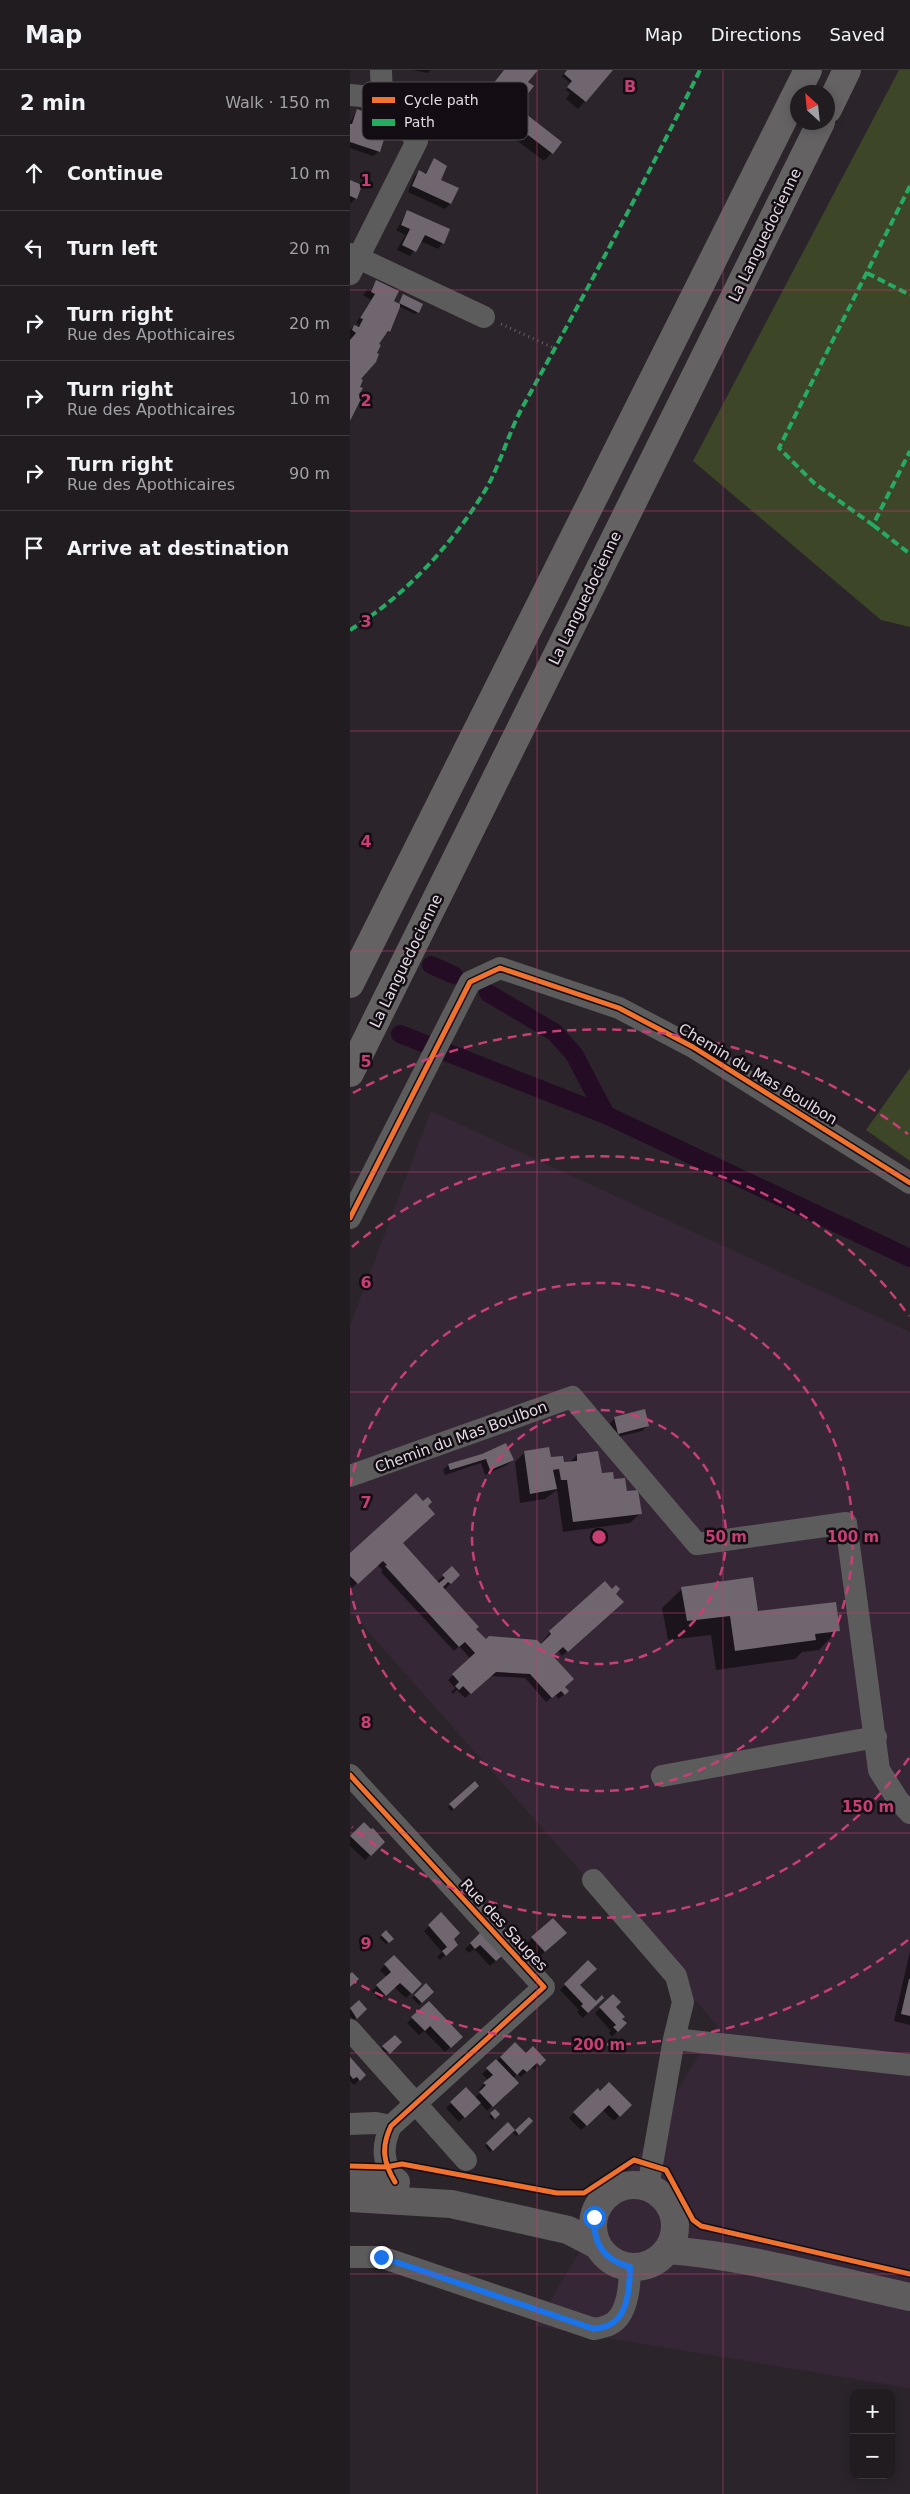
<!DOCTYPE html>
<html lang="en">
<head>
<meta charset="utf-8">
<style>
  :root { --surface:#201c20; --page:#2d292d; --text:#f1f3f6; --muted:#a2a1a5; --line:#3d3a3e }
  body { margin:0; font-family:"DejaVu Sans",sans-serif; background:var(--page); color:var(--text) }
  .controls { position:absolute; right:15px; bottom:15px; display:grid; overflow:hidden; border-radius:10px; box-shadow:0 2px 12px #0003 }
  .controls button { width:45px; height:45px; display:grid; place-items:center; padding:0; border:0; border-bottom:1px solid var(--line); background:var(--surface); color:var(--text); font:25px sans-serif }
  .compass { position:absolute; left:440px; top:15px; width:45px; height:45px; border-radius:50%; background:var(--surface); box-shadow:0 2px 12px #0003; rotate:333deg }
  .stop { position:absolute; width:15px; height:15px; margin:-11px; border:4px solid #1a73e8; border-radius:50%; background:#fff }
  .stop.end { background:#1a73e8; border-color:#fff; box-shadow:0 1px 5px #0008 }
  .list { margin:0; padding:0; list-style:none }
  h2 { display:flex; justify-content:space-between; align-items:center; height:65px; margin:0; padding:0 20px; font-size:21px }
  h2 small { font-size:16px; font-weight:400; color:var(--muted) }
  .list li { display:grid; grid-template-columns:32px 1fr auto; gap:15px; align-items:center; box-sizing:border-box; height:75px; padding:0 20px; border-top:1px solid var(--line) }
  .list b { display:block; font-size:19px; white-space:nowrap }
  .list p { margin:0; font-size:16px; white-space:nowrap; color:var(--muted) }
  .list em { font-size:16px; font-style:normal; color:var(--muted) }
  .icon { flex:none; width:28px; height:28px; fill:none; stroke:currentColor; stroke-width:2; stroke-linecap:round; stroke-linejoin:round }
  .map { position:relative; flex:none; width:560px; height:2424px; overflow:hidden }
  header { display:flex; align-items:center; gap:30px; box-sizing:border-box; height:70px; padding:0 25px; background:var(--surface); border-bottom:1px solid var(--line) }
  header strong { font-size:24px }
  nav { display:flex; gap:28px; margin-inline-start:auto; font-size:18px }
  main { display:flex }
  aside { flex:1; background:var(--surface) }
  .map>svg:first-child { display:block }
  .built { fill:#362736 }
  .green { fill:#3d4626 }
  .shadow { fill:#0007 }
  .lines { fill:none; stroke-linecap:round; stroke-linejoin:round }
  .canal { stroke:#230c24; stroke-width:18 }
  .building { fill:#6f666f }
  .path { stroke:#626062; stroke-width:3; stroke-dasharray:1 4; stroke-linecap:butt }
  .minor { stroke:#5d5c5c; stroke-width:22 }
  .major { stroke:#5e5c5d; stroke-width:28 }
  .highway { stroke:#656263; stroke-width:28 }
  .quiet { stroke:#26ab63; stroke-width:4; stroke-dasharray:8 4; stroke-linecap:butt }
  .cycleway-casing { stroke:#130d13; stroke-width:8 }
  .cycleway { stroke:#ef722f; stroke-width:5 }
  .route { stroke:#1a73e8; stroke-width:6 }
  .grid { fill:none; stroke:#c83f76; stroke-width:1; stroke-opacity:0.55 }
  .ring { fill:none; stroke:#c83f76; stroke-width:2.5; stroke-dasharray:9 6 }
  .labels { text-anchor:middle; stroke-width:5; stroke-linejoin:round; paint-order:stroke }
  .street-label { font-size:15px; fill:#e1d9e1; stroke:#130d13 }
  .key { fill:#130d13; stroke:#514a51; stroke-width:1 }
  .key-label { font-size:14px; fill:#e1d9e1 }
  .grid-label { font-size:16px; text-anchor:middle; font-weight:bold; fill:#c83f76; stroke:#130d13; stroke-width:5; stroke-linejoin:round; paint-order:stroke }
  .centre { fill:#c83f76; stroke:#130d13; stroke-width:2.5 }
  .ring-label { font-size:15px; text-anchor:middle; font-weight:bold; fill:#c83f76; stroke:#130d13; stroke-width:5; stroke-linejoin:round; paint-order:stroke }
</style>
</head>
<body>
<header>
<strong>Map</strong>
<nav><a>Map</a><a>Directions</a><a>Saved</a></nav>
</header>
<main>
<aside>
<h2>2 min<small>Walk · 150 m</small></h2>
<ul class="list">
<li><svg class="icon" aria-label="ahead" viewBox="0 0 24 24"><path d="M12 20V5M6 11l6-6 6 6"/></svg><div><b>Continue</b></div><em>10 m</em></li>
<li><svg class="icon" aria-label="left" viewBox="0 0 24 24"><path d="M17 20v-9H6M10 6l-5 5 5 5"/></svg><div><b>Turn left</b></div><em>20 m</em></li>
<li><svg class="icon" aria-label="right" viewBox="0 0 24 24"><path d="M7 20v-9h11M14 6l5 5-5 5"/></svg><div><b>Turn right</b><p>Rue des Apothicaires</p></div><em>20 m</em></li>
<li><svg class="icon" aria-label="right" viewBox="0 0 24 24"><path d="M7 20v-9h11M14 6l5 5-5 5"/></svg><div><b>Turn right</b><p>Rue des Apothicaires</p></div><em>10 m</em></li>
<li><svg class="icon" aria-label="right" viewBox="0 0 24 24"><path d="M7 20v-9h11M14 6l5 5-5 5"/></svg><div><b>Turn right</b><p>Rue des Apothicaires</p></div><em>90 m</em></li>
<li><svg class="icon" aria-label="arrive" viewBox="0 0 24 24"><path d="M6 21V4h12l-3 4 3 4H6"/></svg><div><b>Arrive at destination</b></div></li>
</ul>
</aside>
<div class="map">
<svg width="560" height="2424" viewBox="0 0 560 2424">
  <rect width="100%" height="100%" fill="#2b252b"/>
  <!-- built -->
  <path class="built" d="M81,1041l479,221v1056l-375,-62 182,-301 -367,-414v-285z"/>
  <!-- green -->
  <path class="green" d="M549,0h11v557l-29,-7 -188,-159z
    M560,998v93l-44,-31z"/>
  <!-- shadow -->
  <path class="shadow" d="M62,0h18l-2,3z
    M154,0h32l-9,12 -2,13 -2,2 -5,-4 -7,10 49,40 -16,18 -70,-53z
    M217,0h44l-33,39 -12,-10 4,-6 -4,-3 5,-6 -9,-8z
    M7,41l8,19 14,21 -6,5 -23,-8v-26z
    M84,90l5,20 11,24 -5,5 -37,-17 6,-15 5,-5 6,2z
    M0,112l6,16 -5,5h-1z
    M58,141l41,19 -6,13 -5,6 -18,-8 -10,15 -13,-6 8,-15 -9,-5z
    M26,212l17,19 6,2 2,-5 17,14 -3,2 -17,-8 -9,26 -6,4 -24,43 -9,40v-89l4,-4 3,1 2,-3 -3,-1 15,-23 -8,-5 5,-6 3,1z
    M265,1348l32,8 -5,5 -29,7 -3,-15z
    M175,1382l38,11 7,-1 7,-7 24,19 12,7 13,12 15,20 -11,10 -67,9 -6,-42 -12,9 -25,4 -5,-41z
    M133,1385l29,5 -5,5 -22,10 -4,-12 -36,12 -2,-5 5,-5z
    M52,1474l35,38 6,-6 16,-1 -15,15 41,51 55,4 10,-13 64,-38 3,13 -55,49 -4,-5 -7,5 13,31 4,4 -9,8 -4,-4 -9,7 -21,-24 -36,-2 -24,22 -8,-8 -4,4 -2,-2 4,-4 -7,-8 22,-22 -11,-12 -5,5 -73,-79 2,-2 -6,-5 -25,23 -2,-3v-31z
    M332,1519l75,23 81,18 -19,20 -17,2 -7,7 -79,11 -5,-35 -43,5 -6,-32z
    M124,1713l4,3 -27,25 -3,-4z
    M14,1754l20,18 -19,18 -15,-14v-9z
    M91,1844l16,30 -17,16 -3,-3 5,-5 -18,-21z
    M36,1861l6,8 -6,5 -7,-6z
    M132,1863l20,22 -12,11 -16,-17 -5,4 -4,-4z
    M182,1868h28l-21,19 -12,-14z
    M560,1881v74l-16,-4z
    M44,1886l26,28 -14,14 -12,-11 -14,13 -8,-9 15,-14 -7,-7z
    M238,1892l-9,23 17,18 7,-6 -20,21 -6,-6 2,-2 -19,-20z
    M76,1915l6,7 -13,13 -7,-7z
    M263,1926l1,12 11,15 -13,14 -3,-4 2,-2 -16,-18z
    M9,1932l6,7 -11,11 -4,-4v-6z
    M62,1948l49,19 -16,15 -21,-21 -5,4 -12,-12z
    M45,1966l6,6 -14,13 -6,-6z
    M165,1974l11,11 18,5 -10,10 -3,-3 -10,10 -3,-3 -5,4 4,5 -30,28 -8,-9 -20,20 -13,-14 20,-19 9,9 6,-6 -2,-3 9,-9 -6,-6z
    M0,1989l14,16 -10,10 -4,-4z
    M248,2019l32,16 -16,16 -11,-11 -22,20 -12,-12z
    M145,2040l3,4 -6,6 -3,-4z
    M179,2049l2,2 -15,15 -4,-5 -22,21 -5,-6 23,-22 7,8z"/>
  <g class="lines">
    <!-- canal -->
    <path class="canal" d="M81,895l23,10
      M138,923l66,39 20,22 32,61
      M50,964l206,81 304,143"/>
  </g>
  <!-- building -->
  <path class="building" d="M154,0h34l-10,12 6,4 -8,10 -5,-5 -9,12 50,39 -9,12 -72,-55z
    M217,0h46l-27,32 -19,-15 5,-6 -8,-7z
    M7,39l15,6 -5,14 18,7 -5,16 -30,-10v-18h2z
    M84,88l13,8 -6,14 18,8 -8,16 -39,-18 7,-16 7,4z
    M0,110l12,5 -5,14 -7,-3z
    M57,140l43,19 -6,15 -19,-9 -9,17 -14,-7 8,-16 -9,-4z
    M26,210l23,11 -5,10 6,3v3l-10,25 -2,-1 -9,13 2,1 -4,8 2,1 -3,8 -15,17 2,1 -3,7 3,1 -4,7 3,2 -12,24v-81l6,-7 -4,-3 2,-5 5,2 4,-8 -3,-1 15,-24 -4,-2z
    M53,224l20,10 -4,9 -20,-10z
    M295,1339l4,17 -31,8 -4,-17z
    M156,1373l8,17 -24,10 -4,-11 -36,11 -2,-6 34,-10z
    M199,1377l2,10 12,-1 1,6 13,-1v-7l21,-3 4,22 11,-1 1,7 11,-1 2,13 11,-1 4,24 -69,8 -6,-42h-6l-2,-11 -6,1 4,19 -27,5 -6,-43z
    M66,1423l7,8 5,-4 4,5 -4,4 7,8 -32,29 36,40 6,-5 -3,-3 10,-9 8,9 -9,9 -3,-2 -5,5 36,40 -3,2 10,10 3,-3 48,4 4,4 10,-10 -2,-3 56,-50 7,8 4,-4 4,4 -4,5 8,8 -56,50 -5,-5 -10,9 21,23 -9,8 4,4 -4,4 -4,-4 -9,7 -22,-24 -34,-2 -25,22 -8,-8 -4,4 -4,-4 4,-4 -7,-8 23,-21 -10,-11 -6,5 -74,-81 2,-1 -4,-4 -25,23 -8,-8v-23z
    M403,1507l5,34 78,-9 4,29 -25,3 1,6 -81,11 -5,-35 -43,5 -6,-34z
    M125,1711l4,5 -25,23 -5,-5z
    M14,1752l7,7 2,-1 12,14 -14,14 -21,-20z
    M91,1842l19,21 -6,6 4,6 -12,11 -4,-5 5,-4 -19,-22z
    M203,1848l14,15 -22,19 -14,-15z
    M36,1860l8,9 -5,4 -8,-8z
    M132,1861l21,24 -7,6 -16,-16 -5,4 -5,-6z
    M44,1885l28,29 -10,10 -12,-11 -14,13 -10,-11 15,-13 -7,-8z
    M238,1890l9,9 -17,16 16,16 6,-6 2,3 -16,15 -7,-7 2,-2 -19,-20z
    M2,1902l7,7 -9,8v-13z
    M559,1909h1v37l-9,-2z
    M76,1913l8,9 -12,11 -8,-8z
    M263,1924l8,8 -5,5 9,10 -3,2 5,4 -9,9 -5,-5 3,-2 -17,-18z
    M9,1930l8,9 -10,10 -7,-11z
    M79,1931l34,36 -12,11 -21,-22 -5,5 -14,-14z
    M45,1965l7,7 -12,12 -8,-8z
    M165,1972l11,11 7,-7 13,14 -6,6 -3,-3 -10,9 -4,-3 -6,6 -17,-18z
    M0,1987l16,18 -6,6 -3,-4 -4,2 -3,-4z
    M146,1989l23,24 -26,24 -14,-15 7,-7 -3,-2 10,-8 -7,-7z
    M259,2012l23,23 -12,12 -11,-12 -22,21 -14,-14 25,-24 2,3z
    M116,2017l15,16 -16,15 -15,-16z
    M145,2039l5,5 -5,5 -5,-6z
    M179,2047l4,4 -14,14 -4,-5z
    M158,2052l7,8 -22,21 -7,-8z"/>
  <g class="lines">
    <!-- path -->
    <path class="path" d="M151,254l55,25"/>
    <!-- minor -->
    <path class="minor" d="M0,25l32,3
      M0,184l134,63
      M0,204l67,-133 -35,-43 -1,-28
      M0,1148l120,-236 30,-14 119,40 74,39 217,136
      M0,1406l222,-79 125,147 149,-21 33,247 19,30 12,13
      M0,1705l194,212 -153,139c-10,21 -8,36 4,56
      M312,1706l214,-39
      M243,1810l83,96 7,26 -9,37 -26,148
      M0,1960l116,130
      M324,1969l236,26
      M0,2054l26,-1 15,3
      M0,2187h31l213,72c5,-1 11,-2 15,-4 19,-8 21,-41 21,-58"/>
    <!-- major -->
    <path class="major" d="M0,2109l46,3
      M243 2156a41 41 0 1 1 82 0a41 41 0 1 1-82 0Z
      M0,2128l101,6 117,26 29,15
      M317,2180c82,6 163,30 243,47"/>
    <!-- highway -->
    <path class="highway" d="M478,39l19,-39
      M0,914l458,-914
      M0,1003l471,-951"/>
    <!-- quiet -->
    <path class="quiet" d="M560,116l-131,262 35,35 59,42 37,-74
      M517,203l43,22
      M523,455l37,29
      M0,560c52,-32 98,-81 131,-133 18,-27 26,-61 41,-89 62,-112 122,-224 178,-338"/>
    <defs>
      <path id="cycleway" d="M0,1148l120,-236 30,-14 119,40 74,39 217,136
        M0,1705l194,212 -153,139c-10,21 -8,36 4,56
        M0,2096l36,1 16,-3 155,29h27l50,-33 32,10 27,50 8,6 209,48"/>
    </defs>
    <!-- cycleway casing -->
    <use href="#cycleway" class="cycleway-casing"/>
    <!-- cycleway -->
    <use href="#cycleway" class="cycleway"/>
  </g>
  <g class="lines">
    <!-- route -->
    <path class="route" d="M31,2187l213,72c5,-1 11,-2 15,-4 19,-8 21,-41 21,-58 -26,-7 -37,-23 -36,-50"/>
  </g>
  <!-- grid -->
  <path class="grid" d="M187,0v2424M373,0v2424M0,220h560M0,441h560M0,661h560M0,881h560M0,1102h560M0,1322h560M0,1543h560M0,1763h560M0,1983h560M0,2204h560"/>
  <!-- distance rings -->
  <g class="ring">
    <circle cx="249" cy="1467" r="127"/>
    <path d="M0 1416A254 254 0 1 1 0 1518"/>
    <path d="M559 1688A381 381 0 0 1 2 1757M2 1177A381 381 0 0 1 559 1246"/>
    <path d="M558 1870A508 508 0 0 1 3 1911M3 1023A508 508 0 0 1 558 1064"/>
  </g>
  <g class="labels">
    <!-- street labels -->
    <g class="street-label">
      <text transform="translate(415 165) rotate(-64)" y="5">La Languedocienne</text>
      <text transform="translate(235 528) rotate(-64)" y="5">La Languedocienne</text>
      <text transform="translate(56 891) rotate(-64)" y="5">La Languedocienne</text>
      <text transform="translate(408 1004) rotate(31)" y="5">Chemin du Mas Boulbon</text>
      <text transform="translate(111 1367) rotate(-20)" y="5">Chemin du Mas Boulbon</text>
      <text transform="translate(154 1855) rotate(47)" y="5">Rue des Sauges</text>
    </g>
  </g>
  <!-- legend -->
  <rect x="12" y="12" width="166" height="58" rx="8" class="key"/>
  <rect x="22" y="27" width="23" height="6" fill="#ef722f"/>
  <rect x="22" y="49" width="23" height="7" fill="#26ab63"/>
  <g class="key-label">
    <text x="54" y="35">Cycle path</text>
    <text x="54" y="57">Path</text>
  </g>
  <g class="grid-label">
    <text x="280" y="22">B</text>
    <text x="16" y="116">1</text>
    <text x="16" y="336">2</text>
    <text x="16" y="557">3</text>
    <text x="16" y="777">4</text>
    <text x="16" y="997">5</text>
    <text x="16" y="1218">6</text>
    <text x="16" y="1438">7</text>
    <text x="16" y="1658">8</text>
    <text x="16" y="1879">9</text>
  </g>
  <circle cx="249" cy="1467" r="8" class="centre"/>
  <g class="ring-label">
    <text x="376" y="1472">50 m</text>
    <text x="503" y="1472">100 m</text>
    <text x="518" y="1742">150 m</text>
    <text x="249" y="1980">200 m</text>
  </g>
</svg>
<div class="controls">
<button>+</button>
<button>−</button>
</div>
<svg class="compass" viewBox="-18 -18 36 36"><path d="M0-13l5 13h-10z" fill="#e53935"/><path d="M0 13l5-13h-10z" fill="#a2a1a5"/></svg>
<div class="stop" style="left:244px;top:2147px"></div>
<div class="stop end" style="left:31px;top:2187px"></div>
</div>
</main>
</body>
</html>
